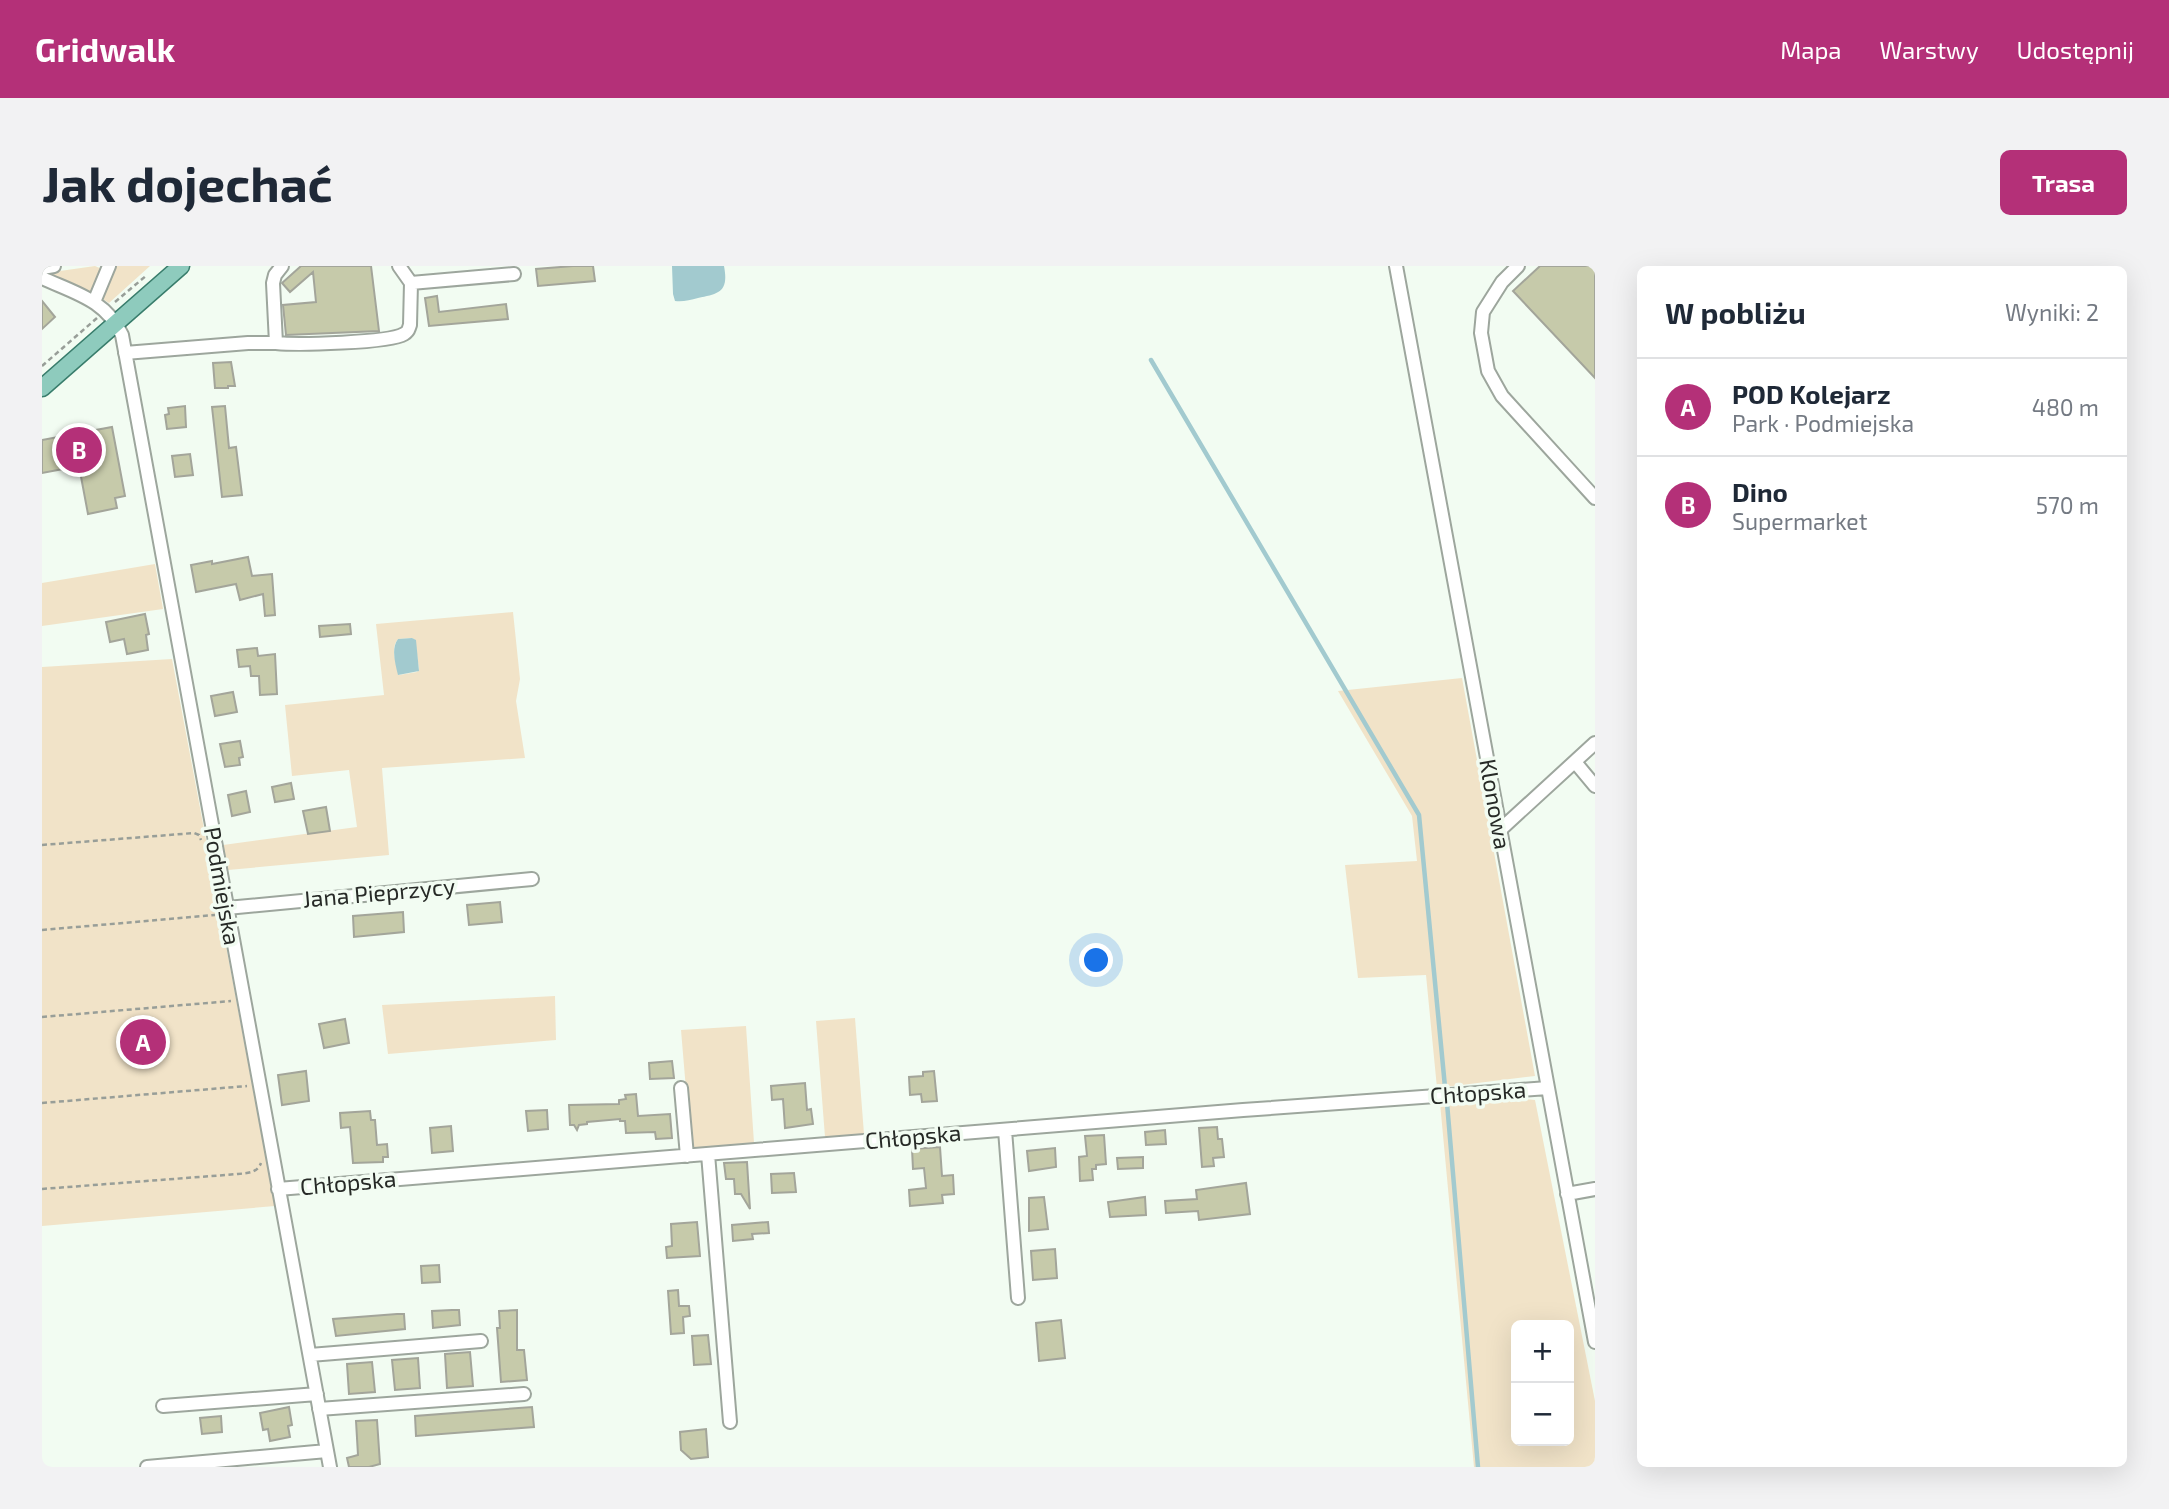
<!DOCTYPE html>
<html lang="pl">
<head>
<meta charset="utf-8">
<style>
  :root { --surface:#fff; --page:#f2f2f3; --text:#1f2937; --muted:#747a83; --line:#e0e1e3; --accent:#b43078 }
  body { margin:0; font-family:"Exo 2",sans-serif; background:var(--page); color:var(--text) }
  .controls { position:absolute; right:21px; bottom:21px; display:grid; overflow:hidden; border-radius:10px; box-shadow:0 7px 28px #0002 }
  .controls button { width:63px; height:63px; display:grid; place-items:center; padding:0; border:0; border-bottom:2px solid var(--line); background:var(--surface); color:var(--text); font:35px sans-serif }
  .you { position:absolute; left:1055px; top:695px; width:24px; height:24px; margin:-18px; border:5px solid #fff; border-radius:50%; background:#1a73e8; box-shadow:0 0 0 10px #1a73e833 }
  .badge { display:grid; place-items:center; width:46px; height:46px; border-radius:50%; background:var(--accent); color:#fff; font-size:23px; font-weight:700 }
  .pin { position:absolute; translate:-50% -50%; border:4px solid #fff; box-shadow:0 2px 7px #0006 }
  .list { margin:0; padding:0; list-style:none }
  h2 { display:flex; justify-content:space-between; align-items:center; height:91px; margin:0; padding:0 28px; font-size:30px }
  h2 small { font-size:23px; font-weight:400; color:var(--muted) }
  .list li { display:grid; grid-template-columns:46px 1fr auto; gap:21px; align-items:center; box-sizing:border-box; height:98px; padding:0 28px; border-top:2px solid var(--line) }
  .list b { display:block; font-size:26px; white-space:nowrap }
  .list p { margin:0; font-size:23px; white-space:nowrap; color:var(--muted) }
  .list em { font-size:23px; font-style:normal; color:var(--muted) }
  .map { position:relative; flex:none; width:1553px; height:1201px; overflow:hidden; border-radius:10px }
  header { display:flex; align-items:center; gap:42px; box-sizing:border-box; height:98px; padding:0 35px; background:var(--accent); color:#fff }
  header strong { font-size:33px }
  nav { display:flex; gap:38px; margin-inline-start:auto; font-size:24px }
  .intro { display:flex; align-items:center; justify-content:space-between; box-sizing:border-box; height:168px; padding:0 42px }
  h1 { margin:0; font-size:49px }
  .button { padding:18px 32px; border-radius:10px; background:var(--accent); color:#fff; font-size:24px; font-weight:700 }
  main { display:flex; gap:42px; padding:0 42px }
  aside { flex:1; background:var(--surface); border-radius:10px; box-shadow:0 7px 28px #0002 }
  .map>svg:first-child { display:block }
  .green { fill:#f1e3c8; fill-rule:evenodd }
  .water { fill:#a2cacf }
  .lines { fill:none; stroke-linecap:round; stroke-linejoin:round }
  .stream { stroke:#a2cacf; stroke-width:4.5 }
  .building { fill:#c6caaa; stroke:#a3a59a; stroke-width:2 }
  .minor-casing { stroke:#9da69d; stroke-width:16 }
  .major-casing { stroke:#397d6c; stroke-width:19 }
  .path { stroke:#989e98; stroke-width:2.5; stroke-dasharray:5 3.5; stroke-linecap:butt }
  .minor { stroke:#fff; stroke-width:12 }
  .major { stroke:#8ecbbd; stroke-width:16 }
  .labels { text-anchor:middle; stroke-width:7; stroke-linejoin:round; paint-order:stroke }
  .street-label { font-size:23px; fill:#272a27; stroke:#f2fcf2 }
</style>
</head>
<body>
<header>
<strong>Gridwalk</strong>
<nav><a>Mapa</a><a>Warstwy</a><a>Udostępnij</a></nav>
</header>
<div class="intro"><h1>Jak dojechać</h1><a class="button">Trasa</a></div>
<main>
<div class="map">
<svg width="1553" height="1201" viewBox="0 0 1553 1201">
  <rect width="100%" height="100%" fill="#f2fcf2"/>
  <!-- green -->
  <path class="green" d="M53,0l7,3 -9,21 -5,2 -37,-17 2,-3z
    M74,0h34l-41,37 -5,-3v-4z
    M113,298l8,45 -121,17v-43z
    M471,346l7,67 -4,22 9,57 -143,10 7,87 -161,15 -5,-25 134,-18 -8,-57 -57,6 -7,-71 99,-10 -8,-71zM370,372l3,2 4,29 -2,3 -18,3c-3,-12 -9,-27 -1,-36z
    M130,393l103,547 -233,20v-559z
    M1420,412l73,398 -98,12 -11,-113 -68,3 -13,-113 72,-4 -5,-45 -74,-125z
    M513,730l1,44 -168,14 -6,-49z
    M813,752l9,116 -39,3 -9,-116z
    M704,760l8,117 -63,6 -10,-119z
    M1483,833l10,1 60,301v66h-121l-34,-364zM1474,1059h53v116h-53z"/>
  <!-- water -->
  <path class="water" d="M630,0h52c5,26 -5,28 -26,32 -8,2 -15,4 -23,3l-2,-7z
    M370,372l4,2 3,31 -21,4c-3,-12 -7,-27 0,-36z"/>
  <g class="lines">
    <!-- stream -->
    <path class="stream" d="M1109,94l268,455 26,272
      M1405,837l31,364"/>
  </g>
  <!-- building -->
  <path class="building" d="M259,0h70l8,65 -93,4 -3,-30 33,-3 -3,-30 -23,20 -8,-9z
    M531,0h20l2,15 -57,5 -2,-17z
    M1498,0h55v112l-82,-87z
    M395,30l2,16 67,-8 2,15 -79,7 -4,-28z
    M0,35l13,16 -13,12z
    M189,96l4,24h-7v2h-13l-2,-25z
    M143,140l1,21 -19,2 -2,-14 4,-1 -1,-6z
    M183,140l4,42 7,-1 6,48 -20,2 -10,-90z
    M70,161l13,69 -10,2 2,10 -29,6 -9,-48 -37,7v-33z
    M148,188l3,21 -18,2 -3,-21z
    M206,291l4,19 20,-2 3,41 -10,1 -2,-22 -23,6 -4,-16 -40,8 -5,-27 21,-4v3z
    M103,348l4,20 -3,1 2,15 -21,4 -3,-15 -14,3 -4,-20z
    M308,358l1,10 -31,3 -1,-11z
    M215,382l1,8 17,-2 2,40 -17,1 -1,-19h-8l-1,-10 -11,1 -2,-17z
    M191,426l4,20 -22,4 -4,-20z
    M198,475l3,16 -4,1 1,7 -15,2 -5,-23z
    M249,517l3,16 -19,3 -3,-15z
    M204,525l4,21 -18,4 -4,-21z
    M284,541l4,24 -22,3 -5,-23z
    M458,636l2,20 -33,3 -2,-20z
    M361,646l1,20 -50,5 -1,-21z
    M303,753l4,24 -25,5 -5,-24z
    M630,795l2,17 -24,1 -1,-16z
    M264,805l3,30 -27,4 -4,-30z
    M892,805l3,30 -15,1 -1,-8 -11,1 -1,-18 14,-1v-4z
    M763,817l2,27 4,-1 2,15 -28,4 -2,-29 -11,1 -1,-14z
    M594,828l2,22 32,-2 2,24 -16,1 -1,-7 -29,1 -1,-12h-5v-2l-33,3v2l-8,1 -2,5 -3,-5h-4l-1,-20 50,-1v-4l7,-1 -1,-4z
    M505,844l1,19 -20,2 -2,-20z
    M328,845l1,9h4l2,25 10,-1 1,13h-5v5l-30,1 -3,-36 -9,1 -1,-15z
    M409,860l2,25 -21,2 -2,-25z
    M1175,861l1,12h4l2,18 -11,1 1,8 -12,1 -3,-39z
    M1123,864l1,14 -20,1 -1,-13z
    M1062,869l2,29 -10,1v4h-4l1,11 -13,1 -1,-24 8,-1 -2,-20z
    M898,881l2,29 11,-1 1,19 -12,1 1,8 -33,3 -1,-16 17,-2 -2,-20 -11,1 -1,-20z
    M1013,882l1,19 -27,4 -2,-20z
    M1101,891v11l-25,1 -1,-11z
    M705,896l1,16 2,31 -9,-15h-6l-1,-15h-8l-2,-16z
    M752,907l2,19 -24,1 -1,-19z
    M1204,917l4,31 -51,6 -1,-9 -32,2 -1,-12 32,-2 -1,-9z
    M1002,931l4,32 -19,2v-33z
    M1103,931l1,18 -36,2 -2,-15z
    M655,956l3,34 -33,2 -1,-11 6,-1 -1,-22z
    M726,956l1,11 -17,1 1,5 -20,2 -1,-16z
    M1013,983l2,29 -24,2 -2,-29z
    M397,999l1,17 -18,1 -1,-17z
    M636,1024l1,16h10l1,10 -7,1 1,16 -13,1 -3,-43z
    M410,1044h7l1,15 -27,3 -1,-17z
    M475,1044v40h7l3,30 -26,2 -4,-54h3l-1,-17z
    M355,1048h7l1,15 -69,7 -3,-17z
    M1019,1054l4,38 -26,3 -3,-38z
    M666,1069l3,29 -17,1 -2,-29z
    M428,1086l3,34 -26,2 -2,-34z
    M376,1092l2,30 -25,2 -3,-30z
    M330,1096l3,30 -26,2 -2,-30z
    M247,1141l3,18 -4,1 2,11 -20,4 -2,-12 -5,1 -3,-17z
    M490,1141l2,20 -118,9 -1,-20z
    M179,1150l1,16 -20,2 -2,-16z
    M335,1154l3,44 -11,3h-20l-2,-9 11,-3 -2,-34z
    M664,1163l2,28 -17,2 -10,-9 -1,-18z"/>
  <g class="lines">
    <defs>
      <path id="minor" d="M1354,0l199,1076
        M1476,0l-16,16 -19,30 -2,21 7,38 14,25 93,102
        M0,2l12,-2
        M0,12c33,15 64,22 80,57l208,1132
        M369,17l103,-9
        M52,36l15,-36
        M234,77c21,2 113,0 128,-9 5,-3 4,-4 6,-9l1,-42 -12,-17
        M83,87l123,-10h28l-3,-60 2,-8 7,-9
        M1533,496l20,24
        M1458,564l95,-87
        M185,642l305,-29
        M639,822l6,68
        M963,864l13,168
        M666,888l22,268
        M236,923l965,-79 305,-22
        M1525,928l28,-5
        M268,1089l171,-14
        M121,1140l154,-12
        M277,1143l205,-15
        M105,1201l180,-16"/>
      <path id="major" d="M0,122l139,-122"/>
    </defs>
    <!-- minor casing -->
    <use href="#minor" class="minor-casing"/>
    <!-- major casing -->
    <use href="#major" class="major-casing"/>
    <!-- path -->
    <path class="path" d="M73,36l32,-27
      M0,100l55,-48
      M0,579l152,-12 5,2 2,5
      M0,664l173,-15
      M0,751l189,-16
      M0,837l205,-17
      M0,923l196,-15c10,-1 19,-1 23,-11"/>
    <!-- minor -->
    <use href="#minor" class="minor"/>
    <!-- major -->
    <use href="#major" class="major"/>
  </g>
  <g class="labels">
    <!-- street labels -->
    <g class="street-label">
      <text transform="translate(1453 538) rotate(80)" y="8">Klonowa</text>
      <text transform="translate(180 620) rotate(80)" y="8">Podmiejska</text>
      <text transform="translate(337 627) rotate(-5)" y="8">Jana Pieprzycy</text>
      <text transform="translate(1436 827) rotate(-4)" y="8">Chłopska</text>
      <text transform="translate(871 871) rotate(-5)" y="8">Chłopska</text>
      <text transform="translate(306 917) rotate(-5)" y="8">Chłopska</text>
    </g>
  </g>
</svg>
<div class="controls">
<button>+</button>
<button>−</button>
</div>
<div class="you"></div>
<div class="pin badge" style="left:101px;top:776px">A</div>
<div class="pin badge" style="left:37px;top:184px">B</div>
</div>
<aside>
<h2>W pobliżu<small>Wyniki: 2</small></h2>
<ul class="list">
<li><span class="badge">A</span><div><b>POD Kolejarz</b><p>Park · Podmiejska</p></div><em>480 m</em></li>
<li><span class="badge">B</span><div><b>Dino</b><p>Supermarket</p></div><em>570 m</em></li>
</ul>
</aside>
</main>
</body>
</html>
